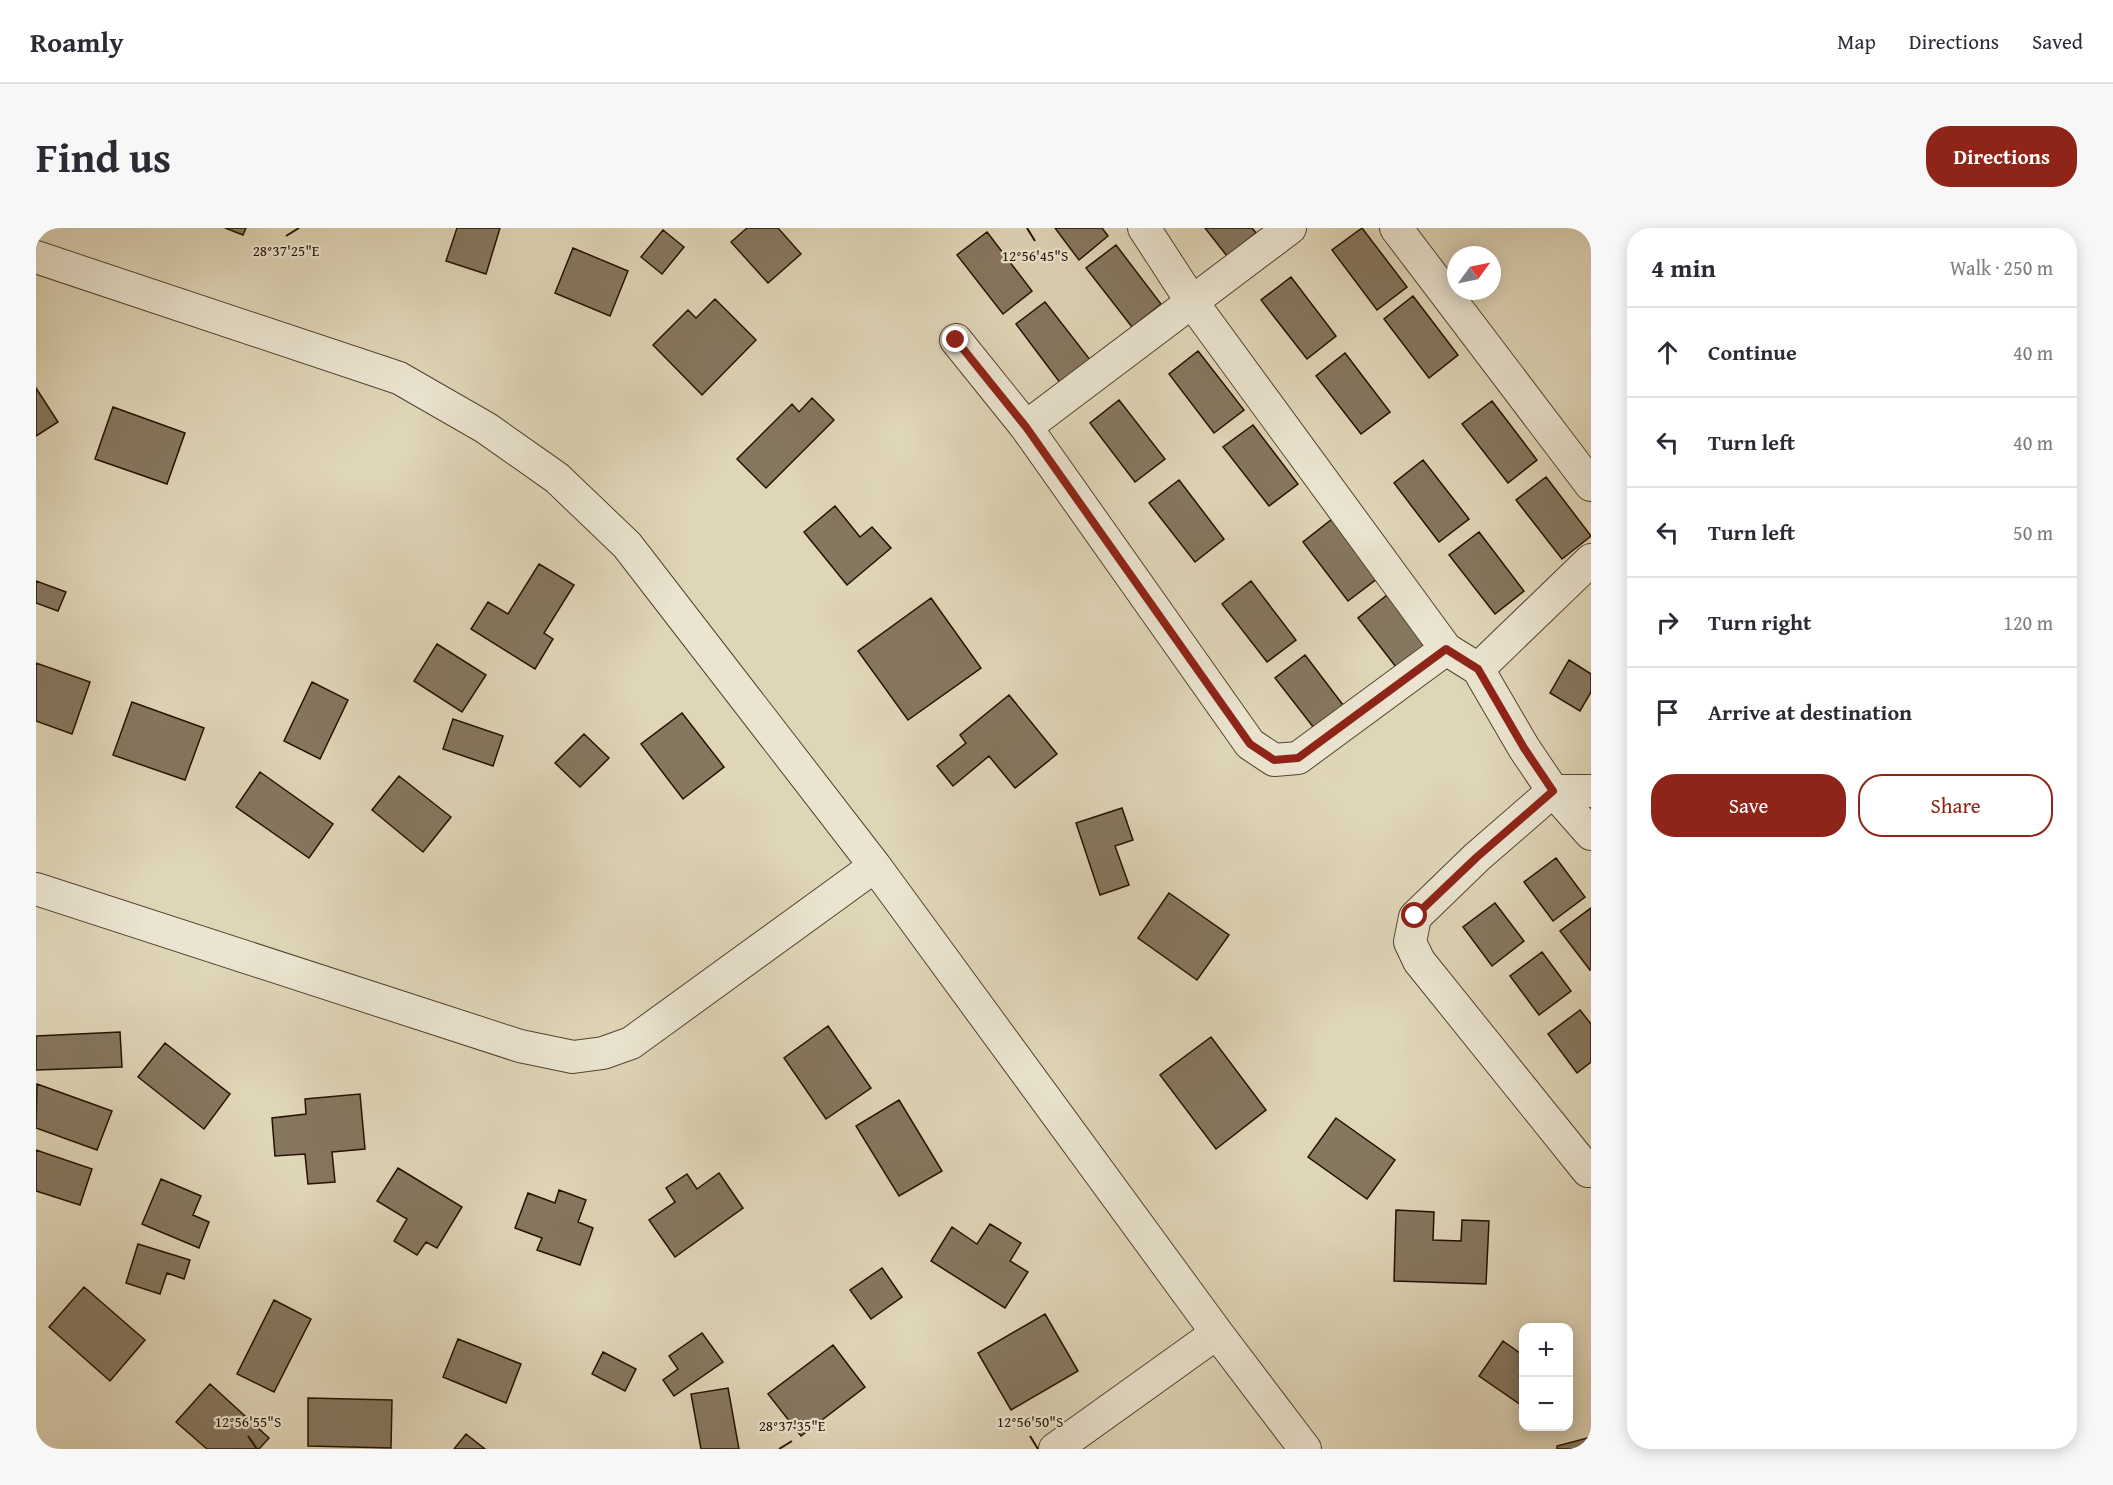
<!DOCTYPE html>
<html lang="en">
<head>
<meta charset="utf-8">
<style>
  :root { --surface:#fff; --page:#f7f7f7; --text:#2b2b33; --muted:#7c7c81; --line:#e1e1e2; --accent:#8f2418 }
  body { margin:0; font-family:"Gentium Book Plus",serif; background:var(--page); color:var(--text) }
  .controls { position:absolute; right:18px; bottom:18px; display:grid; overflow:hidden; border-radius:12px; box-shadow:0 3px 15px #0003 }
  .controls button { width:54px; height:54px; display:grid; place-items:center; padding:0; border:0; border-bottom:2px solid var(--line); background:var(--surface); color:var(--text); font:30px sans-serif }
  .compass { position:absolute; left:1411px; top:18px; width:54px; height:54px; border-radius:50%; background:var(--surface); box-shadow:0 3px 15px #0003; rotate:57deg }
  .stop { position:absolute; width:18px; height:18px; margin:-14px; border:4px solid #8f2418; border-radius:50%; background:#fff }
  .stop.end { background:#8f2418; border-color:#fff; box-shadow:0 2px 6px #0008 }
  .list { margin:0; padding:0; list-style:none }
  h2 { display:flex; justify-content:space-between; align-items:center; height:78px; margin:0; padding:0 24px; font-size:26px }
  h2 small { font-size:20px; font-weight:400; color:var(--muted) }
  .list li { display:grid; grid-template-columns:39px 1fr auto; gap:18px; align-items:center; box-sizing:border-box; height:90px; padding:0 24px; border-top:2px solid var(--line) }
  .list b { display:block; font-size:22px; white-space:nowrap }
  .list em { font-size:20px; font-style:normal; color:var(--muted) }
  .actions { display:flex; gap:12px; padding:18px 24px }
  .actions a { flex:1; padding:14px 0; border:2px solid var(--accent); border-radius:24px; text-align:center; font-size:21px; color:var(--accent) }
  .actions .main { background:var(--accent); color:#fff }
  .icon { flex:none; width:33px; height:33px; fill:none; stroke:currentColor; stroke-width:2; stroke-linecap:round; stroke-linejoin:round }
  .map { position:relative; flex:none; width:1555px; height:1221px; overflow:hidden; border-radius:24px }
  header { display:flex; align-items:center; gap:36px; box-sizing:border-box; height:84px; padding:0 30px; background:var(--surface); border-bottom:2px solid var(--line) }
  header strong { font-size:28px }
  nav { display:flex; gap:33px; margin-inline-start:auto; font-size:21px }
  .intro { display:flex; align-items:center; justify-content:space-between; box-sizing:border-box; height:144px; padding:0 36px }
  h1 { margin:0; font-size:42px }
  .button { padding:15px 27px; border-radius:24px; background:var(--accent); color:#fff; font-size:21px; font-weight:700 }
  main { display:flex; gap:36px; padding:0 36px }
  aside { flex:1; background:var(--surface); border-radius:24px; box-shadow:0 3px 15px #0003 }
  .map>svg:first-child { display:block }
  .building { fill:#867760; stroke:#251201; stroke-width:1.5 }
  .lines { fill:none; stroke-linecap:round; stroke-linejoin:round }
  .minor-casing { stroke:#54432e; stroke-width:34 }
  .minor { stroke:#eae4d0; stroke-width:32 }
  .route { stroke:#8f2418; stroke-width:8 }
  .ticks { fill:none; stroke:#251201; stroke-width:2 }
  .ticks-label { font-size:15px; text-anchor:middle; fill:#251201; stroke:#eae4d0; stroke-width:4.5; stroke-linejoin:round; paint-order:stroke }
</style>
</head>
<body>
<header>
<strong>Roamly</strong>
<nav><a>Map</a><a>Directions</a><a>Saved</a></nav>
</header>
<div class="intro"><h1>Find us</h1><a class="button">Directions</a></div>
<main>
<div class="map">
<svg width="1555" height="1221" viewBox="0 0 1555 1221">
  <rect width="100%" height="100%" fill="#dfd5b7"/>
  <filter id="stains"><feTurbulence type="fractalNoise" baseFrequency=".00333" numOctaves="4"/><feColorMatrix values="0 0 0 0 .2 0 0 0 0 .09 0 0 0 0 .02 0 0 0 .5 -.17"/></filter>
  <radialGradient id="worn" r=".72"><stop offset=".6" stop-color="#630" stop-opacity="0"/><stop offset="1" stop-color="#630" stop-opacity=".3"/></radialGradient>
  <!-- building -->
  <path class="building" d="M189,0h21l-3,7z
    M421,0h43l-14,46 -40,-13z
    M711,0h31l23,26 -33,29 -37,-41z
    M1019,0h47l6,8 -29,24z
    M1169,0h47l4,5 -29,23z
    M1326,0l45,59 -30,23 -45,-60z
    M627,2l21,17 -22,27 -21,-17z
    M951,4l45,59 -29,23 -46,-59z
    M1080,17l45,59 -29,23 -46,-59z
    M537,20l55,23 -18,45 -55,-23z
    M1255,49l45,59 -29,23 -46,-59z
    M1377,68l45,59 -29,23 -45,-59z
    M679,71l41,41 -54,55 -49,-50 35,-35 8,8z
    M1009,74l46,59 -30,23 -45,-60z
    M1162,123l46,59 -30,23 -45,-59z
    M1309,125l45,59 -29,22 -45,-58z
    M0,160l22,34 -22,14z
    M776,170l22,22 -68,68 -29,-29 55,-55 7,8z
    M1083,172l46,59 -30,23 -45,-59z
    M1456,173l45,59 -29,23 -46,-59z
    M77,179l72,26 -18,51 -72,-25z
    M1217,197l45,59 -29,22 -46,-59z
    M1387,232l46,59 -30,23 -45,-59z
    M1510,249l45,59 -29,23 -46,-59z
    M1143,252l45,59 -29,23 -46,-59z
    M799,278l25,31 12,-10 19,21 -44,37 -43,-53z
    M1296,291l46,59 -30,23 -45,-59z
    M1443,304l45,59 -29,23 -46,-59z
    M503,336l35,21 -30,48 9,6 -18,30 -64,-40 17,-27 20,12z
    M0,353l30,11 -8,19 -22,-8z
    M1215,353l45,59 -29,22 -45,-58z
    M1351,367l45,59 -29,22 -45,-58z
    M895,370l50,70 -73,52 -50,-69z
    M401,416l49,31 -24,37 -48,-31z
    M1269,427l45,59 -29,23 -46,-59z
    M1533,432l22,14v18l-11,19 -30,-18z
    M0,435l54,19 -18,52 -36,-13z
    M276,454l36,18 -28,59 -36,-18z
    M973,467l48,59 -42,34 -26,-32 -36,30 -16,-20 29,-23 -6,-8z
    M96,474l72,26 -19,52 -72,-25z
    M646,485l42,54 -41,32 -42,-55z
    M417,491l50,17 -10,30 -50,-17z
    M548,506l25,24 -29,29 -25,-24z
    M224,544l73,52 -24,34 -73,-51z
    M363,548l52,41 -28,35 -51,-42z
    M1086,580l11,32 -18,6 14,39 -29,10 -24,-72z
    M1520,630l29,39 -32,24 -29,-39z
    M1133,665l60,42 -32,45 -59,-42z
    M1459,675l29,38 -32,25 -29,-39z
    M1555,680v61l-1,1 -30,-39z
    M1506,724l29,39 -32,24 -29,-39z
    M1544,782l11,14v38l-14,11 -29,-39z
    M792,798l43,62 -45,31 -42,-61z
    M84,804l2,35 -86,3v-34z
    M1175,809l55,73 -50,39 -56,-74z
    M129,815l65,51 -26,35 -66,-52z
    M1,856l75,27 -15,39 -61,-22z
    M324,866l5,55 -33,3 3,30 -27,2 -3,-30 -30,2 -3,-38 34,-4 -1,-15z
    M863,872l43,71 -43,25 -43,-70z
    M1300,890l59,42 -28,39 -59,-42z
    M0,922l56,19 -12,36 -44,-14z
    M362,940l64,39 -25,41 -11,-6 -9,13 -23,-14 13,-22 -30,-18z
    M683,945l24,35 -68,49 -26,-37 26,-18 -9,-14 21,-14 10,15z
    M125,951l40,17 -8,19 16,7 -10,26 -57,-24z
    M523,962l27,10 -8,22 15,6 -13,37 -43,-15 5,-12 -27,-10 13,-35 27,10z
    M1360,982l38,2 -1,28 28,1 1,-21 27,1 -3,63 -92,-3z
    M954,996l31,19 -11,18 18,11 -23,36 -74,-47 21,-34 25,17z
    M102,1016l52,16 -6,19 -17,-6 -7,21 -34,-11z
    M846,1040l20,29 -31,22 -21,-29z
    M48,1059l61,53 -35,41 -61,-54z
    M238,1072l37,19 -37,73 -37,-18z
    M1009,1086l33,57 -67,39 -33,-57z
    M666,1105l21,29 -49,34 -11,-16 15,-11 -9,-13z
    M422,1111l63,25 -15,39 -63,-26z
    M1467,1113l21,15v51l-45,-31z
    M797,1117l32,42 -64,49 -33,-42z
    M567,1124l33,17 -11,22 -33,-17z
    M174,1156l59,54 -10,11h-52l-31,-27z
    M692,1160l11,61h-38l-10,-55z
    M272,1170l84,2 -1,48 -83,-2z
    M430,1206l19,15h-31z
    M1555,1209v12h-34v-3z"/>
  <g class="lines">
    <defs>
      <path id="minor" d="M1108,0l48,74 254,347 32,20 46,79 29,43 38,43
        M1360,0l195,257
        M0,29l363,121 87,50 71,50 70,67 248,321 342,467 88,116
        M920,112l70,87 224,317 24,16 24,-2 148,-109
        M990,199l264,-199
        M1442,441l113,-109
        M0,661l484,157 53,11 30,-4 28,-10 244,-177
        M1552,943l-169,-210 -9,-19 5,-25 62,-60 76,-66h38
        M1019,1221l162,-116"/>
    </defs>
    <!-- minor casing -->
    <use href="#minor" class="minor-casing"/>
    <!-- minor -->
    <use href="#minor" class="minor"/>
  </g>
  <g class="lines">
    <!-- route -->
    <path class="route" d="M920,112l70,87 224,317 24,16 24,-2 148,-109 32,20 46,79 29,43 -76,66 -62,59"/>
  </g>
  <!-- ticks -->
  <path class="ticks" d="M991,0l8,13M250,8l13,-8M212,1208l9,13M994,1208l8,13M743,1221l13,-8"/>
  <g class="ticks-label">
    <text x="250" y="28">28°37'25"E</text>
    <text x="999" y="33">12°56'45"S</text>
    <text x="212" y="1199">12°56'55"S</text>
    <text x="994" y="1199">12°56'50"S</text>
    <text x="756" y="1203">28°37'35"E</text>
  </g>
  <rect width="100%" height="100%" filter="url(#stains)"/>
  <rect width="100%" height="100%" fill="url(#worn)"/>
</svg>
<div class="controls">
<button>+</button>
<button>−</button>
</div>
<svg class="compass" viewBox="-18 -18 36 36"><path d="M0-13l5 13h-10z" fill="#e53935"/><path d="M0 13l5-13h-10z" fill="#7c7c81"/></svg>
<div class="stop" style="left:1379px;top:688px"></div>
<div class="stop end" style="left:920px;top:112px"></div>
</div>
<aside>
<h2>4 min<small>Walk · 250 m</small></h2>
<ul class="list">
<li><svg class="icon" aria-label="ahead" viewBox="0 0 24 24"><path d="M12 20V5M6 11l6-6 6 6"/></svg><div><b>Continue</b></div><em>40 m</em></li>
<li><svg class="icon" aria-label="left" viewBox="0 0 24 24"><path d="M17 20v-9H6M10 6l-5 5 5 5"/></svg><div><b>Turn left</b></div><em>40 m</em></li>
<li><svg class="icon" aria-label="left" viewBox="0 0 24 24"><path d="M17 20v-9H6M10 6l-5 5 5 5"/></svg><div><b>Turn left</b></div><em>50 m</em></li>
<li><svg class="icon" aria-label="right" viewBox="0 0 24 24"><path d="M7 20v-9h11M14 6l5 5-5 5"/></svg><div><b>Turn right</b></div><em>120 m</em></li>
<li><svg class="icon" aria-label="arrive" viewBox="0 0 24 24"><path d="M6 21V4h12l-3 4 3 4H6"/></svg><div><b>Arrive at destination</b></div></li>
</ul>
<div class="actions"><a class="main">Save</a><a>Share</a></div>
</aside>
</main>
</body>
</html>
